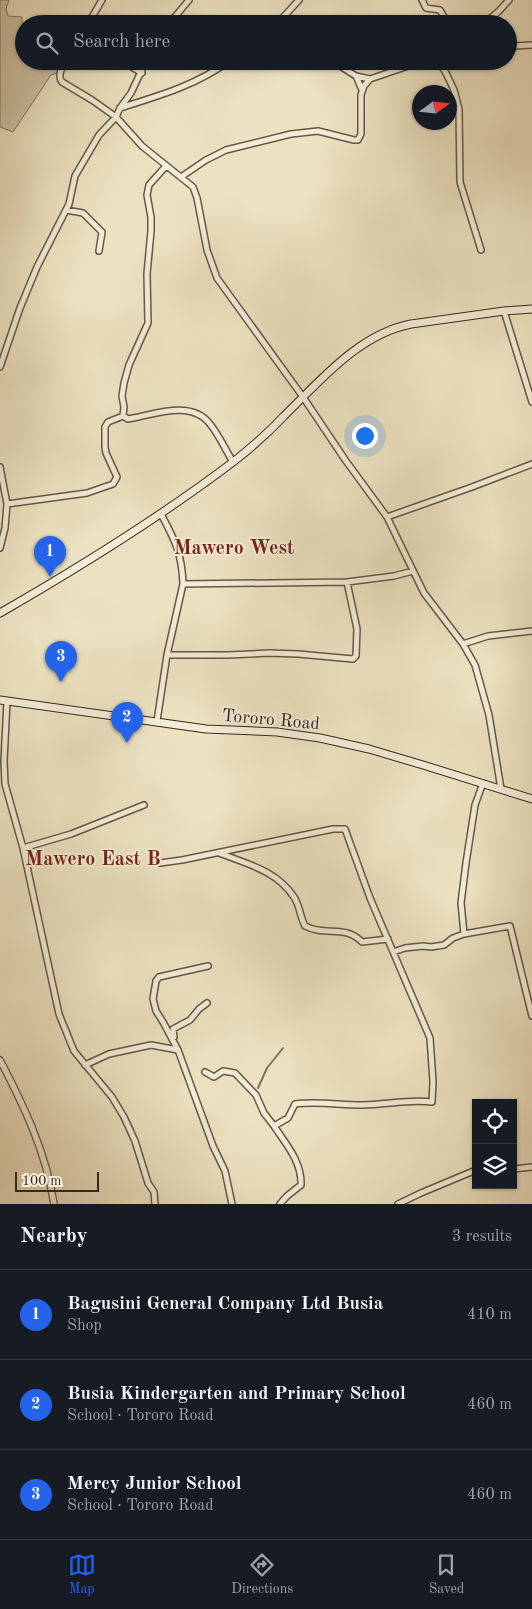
<!DOCTYPE html>
<html lang="en">
<head>
<meta charset="utf-8">
<style>
  :root { --surface:#171b24; --page:#20242c; --text:#f1f3f6; --muted:#9ea1a6; --line:#363941; --accent:#2563eb }
  body { margin:0; font-family:"Old Standard TT",serif; background:var(--page); color:var(--text) }
  .controls { position:absolute; right:15px; bottom:15px; display:grid; overflow:hidden; border-radius:0px; box-shadow:0 1px 4px #0004 }
  .controls button { width:45px; height:45px; display:grid; place-items:center; padding:0; border:0; border-bottom:1px solid var(--line); background:var(--surface); color:var(--text); font:25px sans-serif }
  .compass { position:absolute; left:412px; top:85px; width:45px; height:45px; border-radius:50%; background:var(--surface); box-shadow:0 1px 4px #0004; rotate:75deg }
  .scale { position:absolute; left:15px; bottom:12px; width:84px; box-sizing:border-box; padding-left:5px; border:2px solid #362a1d; border-top:0; font-size:14px; line-height:18px; white-space:nowrap; color:#362a1d; -webkit-text-stroke:4px #f3ecd7; paint-order:stroke }
  .you { position:absolute; left:364px; top:435px; width:18px; height:18px; margin:-12px; border:4px solid #fff; border-radius:50%; background:#1a73e8; box-shadow:0 0 0 8px #1a73e833 }
  .badge { display:grid; place-items:center; width:32px; height:32px; border-radius:50%; background:var(--accent); color:#fff; font-size:16px; font-weight:700 }
  .pin { position:absolute; translate:-50% -41px; filter:drop-shadow(0 1px 2px #0008) }
  .pin::after { content:''; position:absolute; top:26px; width:18px; height:15px; background:inherit; clip-path:polygon(0 0,100% 0,50% 100%) }
  .list { margin:0; padding:0; list-style:none }
  h2 { display:flex; justify-content:space-between; align-items:center; height:65px; margin:0; padding:0 20px; font-size:21px }
  h2 small { font-size:16px; font-weight:400; color:var(--muted) }
  .list li { display:grid; grid-template-columns:32px 1fr auto; gap:15px; align-items:center; box-sizing:border-box; height:90px; padding:0 20px; border-top:1px solid var(--line) }
  .list b { display:block; font-size:19px; white-space:nowrap }
  .list p { margin:0; font-size:16px; white-space:nowrap; color:var(--muted) }
  .list em { font-size:16px; font-style:normal; color:var(--muted) }
  .icon { flex:none; width:28px; height:28px; fill:none; stroke:currentColor; stroke-width:2; stroke-linecap:round; stroke-linejoin:round }
  .map { position:relative; flex:none; width:532px; height:1204px; overflow:hidden }
  .search { position:absolute; background:var(--surface); box-shadow:0 1px 4px #0004; left:15px; right:15px; top:15px; height:55px; display:flex; align-items:center; gap:12px; box-sizing:border-box; padding:0 18px; border-radius:28px; color:var(--muted); font-size:19px }
  .sheet { height:335px; background:var(--surface) }
  nav { display:flex; justify-content:space-around; align-items:center; box-sizing:border-box; height:70px; border-top:1px solid var(--line); background:var(--surface); font-size:14px; color:var(--muted) }
  nav a { display:grid; justify-items:center; gap:2px }
  nav .on { color:var(--accent) }
  .map>svg:first-child { display:block }
  .green { fill:#cdc3a5; stroke:#827661 }
  .lines { fill:none; stroke-linecap:round; stroke-linejoin:round }
  .stream { stroke:#7e735e; stroke-width:2 }
  .minor-casing { stroke:#645846; stroke-width:8 }
  .tertiary-casing { stroke:#645846; stroke-width:8 }
  .secondary-casing { stroke:#362a1d; stroke-width:9 }
  .minor { stroke:#f3ecd7; stroke-width:5 }
  .tertiary { stroke:#f3ecd7; stroke-width:5.5 }
  .secondary { stroke:#f3ecd7; stroke-width:7 }
  .labels { text-anchor:middle; stroke-width:4; stroke-linejoin:round; paint-order:stroke }
  .street-label { font-size:18px; fill:#362a1d; stroke:#f3ecd7 }
  .quarter-label { font-size:20px; font-weight:bold; fill:#7a1f14; stroke:#f3ecd7 }
</style>
</head>
<body>
<div class="map">
<svg width="532" height="1204" viewBox="0 0 532 1204">
  <rect width="100%" height="100%" fill="#ece2c1"/>
  <filter id="stains"><feTurbulence type="fractalNoise" baseFrequency=".004" numOctaves="4"/><feColorMatrix values="0 0 0 0 .2 0 0 0 0 .09 0 0 0 0 .02 0 0 0 .5 -.17"/></filter>
  <radialGradient id="worn" r=".72"><stop offset=".6" stop-color="#630" stop-opacity="0"/><stop offset="1" stop-color="#630" stop-opacity=".3"/></radialGradient>
  <!-- green -->
  <path class="green" d="M0,0h9l-3,9 2,7 14,1 2,44h38l-5,12 -6,2 -38,57 -13,-5z"/>
  <g class="lines">
    <!-- stream -->
    <path class="stream" d="M258,1088l9,-20 16,-20"/>
    <defs>
      <path id="minor" d="M422,0l4,8 14,2 8,14
        M88,24l14,-24
        M169,24l20,-24
        M277,24l22,-24
        M484,24l15,-13 10,-11
        M508,45l5,1 19,-1
        M65,61c-3,7 -8,15 -3,21l30,18 24,17 26,29 51,41 4,11 10,52 10,28 86,119 43,64 41,56 37,76 39,51 12,21 14,50 12,74
        M122,61l20,12
        M332,61l24,15 14,3
        M438,61l8,12 8,17 5,19 1,73 21,68
        M356,76l6,14
        M120,108c38,-12 77,-23 109,-47
        M166,166l-17,19 -2,10 4,22v14l-4,43 1,49 -19,42 -5,18 -2,13 2,11 -1,9 5,3c25,-4 63,-20 82,5 9,11 15,25 23,38
        M181,177l25,-17 20,-10 65,-16 27,-3 36,9h4l3,-6v-39l3,-9 6,-7 53,-18
        M66,210l17,3 19,19 -3,19
        M504,311l28,91
        M0,367l20,-59 17,-41 32,-63 6,-28 24,-41 17,-18 4,-9 11,-15 15,-32
        M0,467l7,37 -2,24 -5,20
        M7,504l80,-11 26,-9 4,-7 -11,-24 -1,-6v-20l3,-5 15,-6
        M161,514c14,26 21,40 22,70
        M387,517l85,-30 60,-23
        M463,644l25,-8 44,-5
        M167,655h61l41,-2 29,1 55,5 3,-3 1,-27 -10,-47
        M7,701l-3,60 1,23 18,64 36,166 15,37 38,46 12,20 11,24 13,42 6,9 1,12
        M157,721l10,-66 16,-71 164,-2 47,-6 19,-5
        M23,848l48,-14 73,-29
        M219,853c28,11 57,17 75,44 6,9 6,20 11,29 21,11 39,-2 57,16l26,-3
        M160,863l22,-3 151,-31h12l25,69 60,140 3,44 -1,20c-24,-3 -46,3 -70,3 -23,0 -44,-4 -67,-1l-7,14 -14,8c12,18 28,36 27,59l-14,11 -7,8
        M464,934l46,-8 22,90
        M393,952l12,-4 18,-2 8,1 13,-2 9,-7 11,-4 -3,-31 5,-40 9,-58 8,-22
        M208,966l-49,11 -3,4 -3,18 3,12 7,11 15,28 35,96 12,25 7,33
        M174,1037l-1,-8 17,-9 9,-11 8,-6
        M85,1065l24,-11 42,-9 27,5 -1,-2
        M205,1072l9,5 9,-6 12,2 21,22 8,18 10,13
        M513,1169l19,-2
        M398,1204l23,-11 55,-23"/>
      <path id="tertiary" d="M0,1060c24,46 46,92 54,144"/>
      <path id="secondary" d="M0,613c80,-46 159,-95 233,-151 18,-14 35,-29 51,-46 36,-35 75,-82 127,-92l93,-13 28,-2
        M0,700l206,29 71,3 43,6 49,11 54,16 109,34"/>
    </defs>
    <!-- minor casing -->
    <use href="#minor" class="minor-casing"/>
    <!-- tertiary casing -->
    <use href="#tertiary" class="tertiary-casing"/>
    <!-- secondary casing -->
    <use href="#secondary" class="secondary-casing"/>
    <!-- minor -->
    <use href="#minor" class="minor"/>
    <!-- tertiary -->
    <use href="#tertiary" class="tertiary"/>
    <!-- secondary -->
    <use href="#secondary" class="secondary"/>
  </g>
  <g class="labels">
    <!-- street labels -->
    <g class="street-label">
      <text transform="translate(271 719) rotate(5)" y="6">Tororo Road</text>
    </g>
    <!-- quarter labels -->
    <g class="quarter-label">
      <text x="234" y="554">Mawero West</text>
      <text x="93" y="865">Mawero East B</text>
    </g>
  </g>
  <rect width="100%" height="100%" filter="url(#stains)"/>
  <rect width="100%" height="100%" fill="url(#worn)"/>
</svg>
<div class="controls">
<button><svg class="icon" aria-label="locate" viewBox="0 0 24 24"><circle cx="12" cy="12" r="6"/><path d="M12 2v4M12 18v4M2 12h4M18 12h4"/></svg></button>
<button><svg class="icon" aria-label="layers" viewBox="0 0 24 24"><path d="M12 4l9 5-9 5-9-5zM3 14l9 5 9-5"/></svg></button>
</div>
<svg class="compass" viewBox="-18 -18 36 36"><path d="M0-13l5 13h-10z" fill="#e53935"/><path d="M0 13l5-13h-10z" fill="#9ea1a6"/></svg>
<div class="scale">100 m</div>
<div class="you"></div>
<div class="pin badge" style="left:50px;top:577px">1</div>
<div class="pin badge" style="left:127px;top:743px">2</div>
<div class="pin badge" style="left:61px;top:682px">3</div>
<div class="search"><svg class="icon" aria-label="search" viewBox="0 0 24 24"><circle cx="10" cy="10" r="6"/><path d="M15 15l6 6"/></svg>Search here</div>
</div>
<section class="sheet">
<h2>Nearby<small>3 results</small></h2>
<ul class="list">
<li><span class="badge">1</span><div><b>Bagusini General Company Ltd Busia</b><p>Shop</p></div><em>410 m</em></li>
<li><span class="badge">2</span><div><b>Busia Kindergarten and Primary School</b><p>School · Tororo Road</p></div><em>460 m</em></li>
<li><span class="badge">3</span><div><b>Mercy Junior School</b><p>School · Tororo Road</p></div><em>460 m</em></li>
</ul>
</section>
<nav>
<a class="on"><svg class="icon" aria-label="map" viewBox="0 0 24 24"><path d="M3 6l6-2 6 2 6-2v14l-6 2-6-2-6 2zM9 4v14M15 6v14"/></svg>Map</a>
<a><svg class="icon" aria-label="directions" viewBox="0 0 24 24"><path d="M12 3l9 9-9 9-9-9zM9 14v-3h6M13 9l2 2-2 2"/></svg>Directions</a>
<a><svg class="icon" aria-label="saved" viewBox="0 0 24 24"><path d="M7 4h10v16l-5-4-5 4z"/></svg>Saved</a>
</nav>
</body>
</html>
